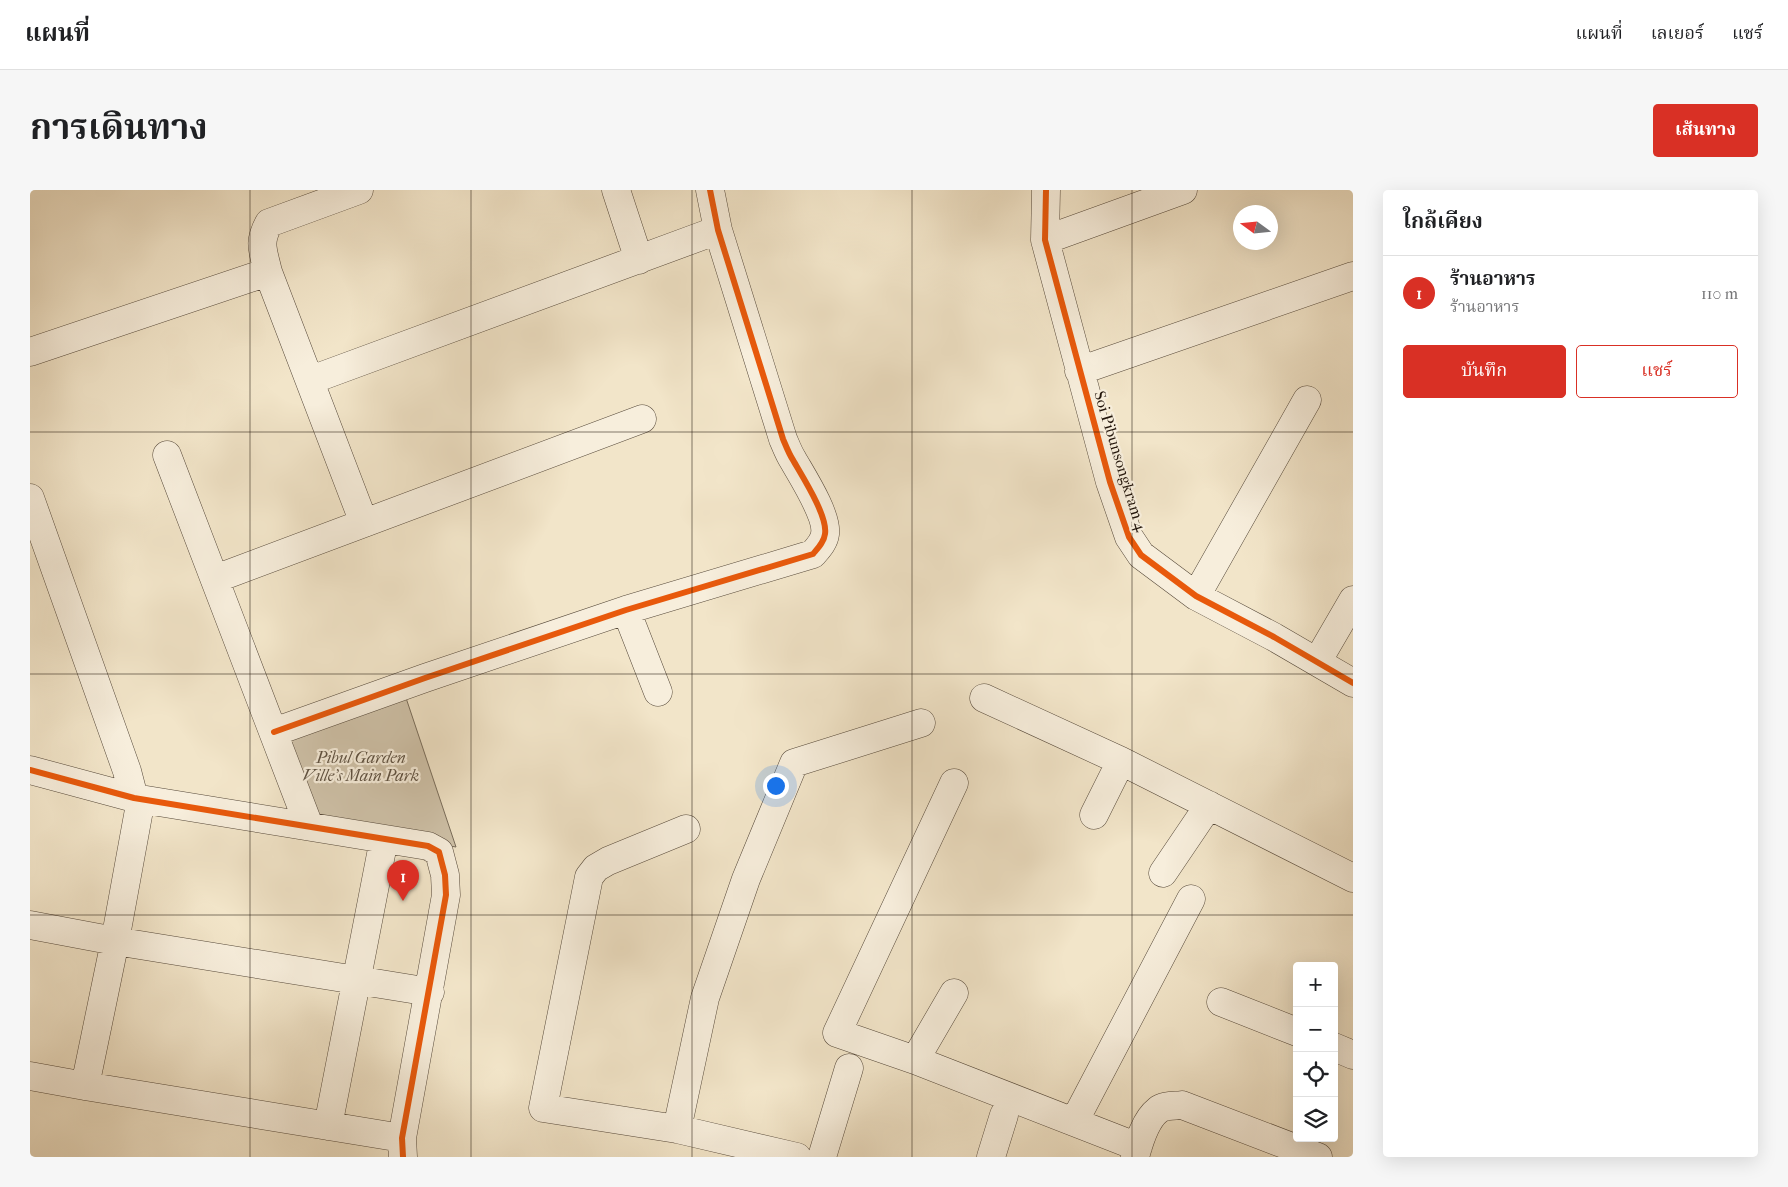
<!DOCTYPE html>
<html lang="th">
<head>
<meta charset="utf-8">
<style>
  :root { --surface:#fff; --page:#f6f6f6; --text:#202124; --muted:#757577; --line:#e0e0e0; --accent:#d93025 }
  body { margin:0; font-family:"IM FELL French Canon","Noto Serif Thai",serif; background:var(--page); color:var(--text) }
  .controls { position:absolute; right:15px; bottom:15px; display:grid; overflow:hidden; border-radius:5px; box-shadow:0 5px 20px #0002 }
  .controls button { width:45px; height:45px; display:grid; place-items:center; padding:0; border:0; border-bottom:1px solid var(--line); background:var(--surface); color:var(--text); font:25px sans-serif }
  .compass { position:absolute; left:1203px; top:15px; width:45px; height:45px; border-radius:50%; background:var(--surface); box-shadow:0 5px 20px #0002; rotate:285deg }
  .you { position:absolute; left:745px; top:595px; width:18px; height:18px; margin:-12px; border:4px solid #fff; border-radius:50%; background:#1a73e8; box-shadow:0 0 0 8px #1a73e833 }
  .badge { display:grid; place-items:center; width:32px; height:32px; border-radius:50%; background:var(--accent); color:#fff; font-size:16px; font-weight:700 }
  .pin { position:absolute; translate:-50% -41px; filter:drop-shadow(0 1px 2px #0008) }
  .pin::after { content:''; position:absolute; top:26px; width:18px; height:15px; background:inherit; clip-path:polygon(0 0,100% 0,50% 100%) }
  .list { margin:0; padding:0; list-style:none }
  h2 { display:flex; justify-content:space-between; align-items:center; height:65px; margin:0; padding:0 20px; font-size:21px }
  h2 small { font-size:16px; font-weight:400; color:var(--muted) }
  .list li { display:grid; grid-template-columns:32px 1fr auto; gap:15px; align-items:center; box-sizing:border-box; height:75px; padding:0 20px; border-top:1px solid var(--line) }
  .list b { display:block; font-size:19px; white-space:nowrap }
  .list p { margin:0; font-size:16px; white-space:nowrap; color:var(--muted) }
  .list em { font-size:16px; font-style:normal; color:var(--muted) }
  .actions { display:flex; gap:10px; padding:15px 20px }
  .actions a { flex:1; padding:11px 0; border:1px solid var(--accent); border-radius:5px; text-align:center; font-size:18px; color:var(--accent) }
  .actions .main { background:var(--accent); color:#fff }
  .icon { flex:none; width:28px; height:28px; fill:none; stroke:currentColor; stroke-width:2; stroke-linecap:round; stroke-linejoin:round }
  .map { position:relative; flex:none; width:1323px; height:967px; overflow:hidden; border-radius:5px }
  header { display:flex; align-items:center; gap:30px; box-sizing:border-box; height:70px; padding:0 25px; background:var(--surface); border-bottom:1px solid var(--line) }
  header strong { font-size:24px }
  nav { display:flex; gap:28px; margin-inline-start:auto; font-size:18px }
  .intro { display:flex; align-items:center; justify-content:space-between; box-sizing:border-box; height:120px; padding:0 30px }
  h1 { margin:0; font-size:35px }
  .button { padding:12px 22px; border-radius:5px; background:var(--accent); color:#fff; font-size:18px; font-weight:700 }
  main { display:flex; gap:30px; padding:0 30px }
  aside { flex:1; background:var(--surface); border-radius:5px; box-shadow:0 5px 20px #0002 }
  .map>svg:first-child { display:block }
  .green { fill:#cfc2a9; stroke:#786c5a }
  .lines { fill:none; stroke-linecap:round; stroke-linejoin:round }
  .minor-casing { stroke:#56493a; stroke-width:29 }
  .minor { stroke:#f7eedc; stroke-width:28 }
  .cycleway-casing { stroke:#f7eedc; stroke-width:9 }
  .cycleway { stroke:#e8590c; stroke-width:6 }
  .grid { fill:none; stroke:#22150b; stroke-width:1; stroke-opacity:0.55 }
  .labels { text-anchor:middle; stroke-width:4.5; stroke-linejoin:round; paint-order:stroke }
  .street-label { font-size:16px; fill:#22150b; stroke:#f7eedc }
  .park-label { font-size:16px; font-style:italic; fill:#5f5242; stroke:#f7eedc }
</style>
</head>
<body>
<header>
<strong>แผนที่</strong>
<nav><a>แผนที่</a><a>เลเยอร์</a><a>แชร์</a></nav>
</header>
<div class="intro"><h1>การเดินทาง</h1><a class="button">เส้นทาง</a></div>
<main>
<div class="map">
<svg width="1323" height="967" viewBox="0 0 1323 967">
  <rect width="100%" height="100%" fill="#f2e5c9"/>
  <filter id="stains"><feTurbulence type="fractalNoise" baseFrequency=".004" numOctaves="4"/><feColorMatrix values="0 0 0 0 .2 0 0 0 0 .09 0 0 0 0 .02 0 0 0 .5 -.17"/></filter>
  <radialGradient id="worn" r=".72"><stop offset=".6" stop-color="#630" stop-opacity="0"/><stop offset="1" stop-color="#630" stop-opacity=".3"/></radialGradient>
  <!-- green -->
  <path class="green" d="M371,493l55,164 -143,-24 -34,-93z"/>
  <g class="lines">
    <defs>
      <path id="minor" d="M329,0l-90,33c-11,20 -6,27 -1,49l96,251
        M586,0l23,70
        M1016,0l-1,50 65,242 19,55 12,18 55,41 78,41 79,46
        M1015,50l138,-50
        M0,162l238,-80
        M1049,181l274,-95
        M281,190l407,-150
        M137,265l142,371
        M0,308l97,273 7,27
        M185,389l427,-160
        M1166,406l111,-196
        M596,420l32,82
        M1287,472l36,-62
        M954,508l137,63 232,117
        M244,542l151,-54 201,-68 187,-56c5,-6 11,-12 12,-20 3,-18 -23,-58 -32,-74 -4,-6 -7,-14 -10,-21l-65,-209 -8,-40
        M0,580l104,28 294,48 11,6 6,23 1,20 -44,243 1,19
        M924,593l-117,250 78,27 223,87
        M1064,625l27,-54
        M656,639l-78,32 -12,7 -7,9 -46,231 134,21 120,28
        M1133,683l46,-68
        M0,735l85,16 315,51
        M1191,812l76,30
        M1304,857l19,8
        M885,870l39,-67
        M0,886l55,10 317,52
        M55,896l30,-145 26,-142
        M1044,932l117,-223
        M298,936l56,-287
        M647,939l28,-131 41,-119 48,-116 127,-40
        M792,967l27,-89
        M961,967l13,-42
        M1105,967c4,-15 10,-37 23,-47 6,-5 17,-4 24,-5l136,52"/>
    </defs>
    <!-- minor casing -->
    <use href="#minor" class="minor-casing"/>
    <!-- minor -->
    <use href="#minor" class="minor"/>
    <defs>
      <path id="cycleway" d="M1016,0l-1,50 65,242 19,55 12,18 55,41 78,41 79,46
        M244,542l151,-54 201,-68 187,-56c5,-6 11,-12 12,-20 3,-18 -23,-58 -32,-74 -4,-6 -7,-14 -10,-21l-65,-209 -8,-40
        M0,580l104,28 294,48 11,6 6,23 1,20 -44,243 1,19"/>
    </defs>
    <!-- cycleway casing -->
    <use href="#cycleway" class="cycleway-casing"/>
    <!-- cycleway -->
    <use href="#cycleway" class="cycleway"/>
  </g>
  <!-- grid -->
  <path class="grid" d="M220,0v967M441,0v967M662,0v967M882,0v967M1102,0v967M0,242h1323M0,484h1323M0,725h1323"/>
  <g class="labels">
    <!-- street labels -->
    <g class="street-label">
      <text transform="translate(1091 271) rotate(73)" y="6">Soi Pibunsongkram 4</text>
    </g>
    <!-- park labels -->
    <g class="park-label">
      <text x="331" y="573">Pibul Garden<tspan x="331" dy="18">Ville's Main Park</tspan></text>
    </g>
  </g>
  <rect width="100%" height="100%" filter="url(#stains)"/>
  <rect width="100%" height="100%" fill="url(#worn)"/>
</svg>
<div class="controls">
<button>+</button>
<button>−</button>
<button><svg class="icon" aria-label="locate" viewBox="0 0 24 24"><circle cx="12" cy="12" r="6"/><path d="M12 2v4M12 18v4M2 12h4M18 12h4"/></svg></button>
<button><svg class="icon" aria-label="layers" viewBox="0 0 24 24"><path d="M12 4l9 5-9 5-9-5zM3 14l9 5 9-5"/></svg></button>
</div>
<svg class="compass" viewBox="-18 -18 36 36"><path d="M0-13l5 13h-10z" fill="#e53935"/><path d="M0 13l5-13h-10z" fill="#757577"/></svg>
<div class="you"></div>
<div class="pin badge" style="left:373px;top:711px">1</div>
</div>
<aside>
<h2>ใกล้เคียง<small></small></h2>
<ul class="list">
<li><span class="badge">1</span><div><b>ร้านอาหาร</b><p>ร้านอาหาร</p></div><em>110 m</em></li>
</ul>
<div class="actions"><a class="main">บันทึก</a><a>แชร์</a></div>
</aside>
</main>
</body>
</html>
